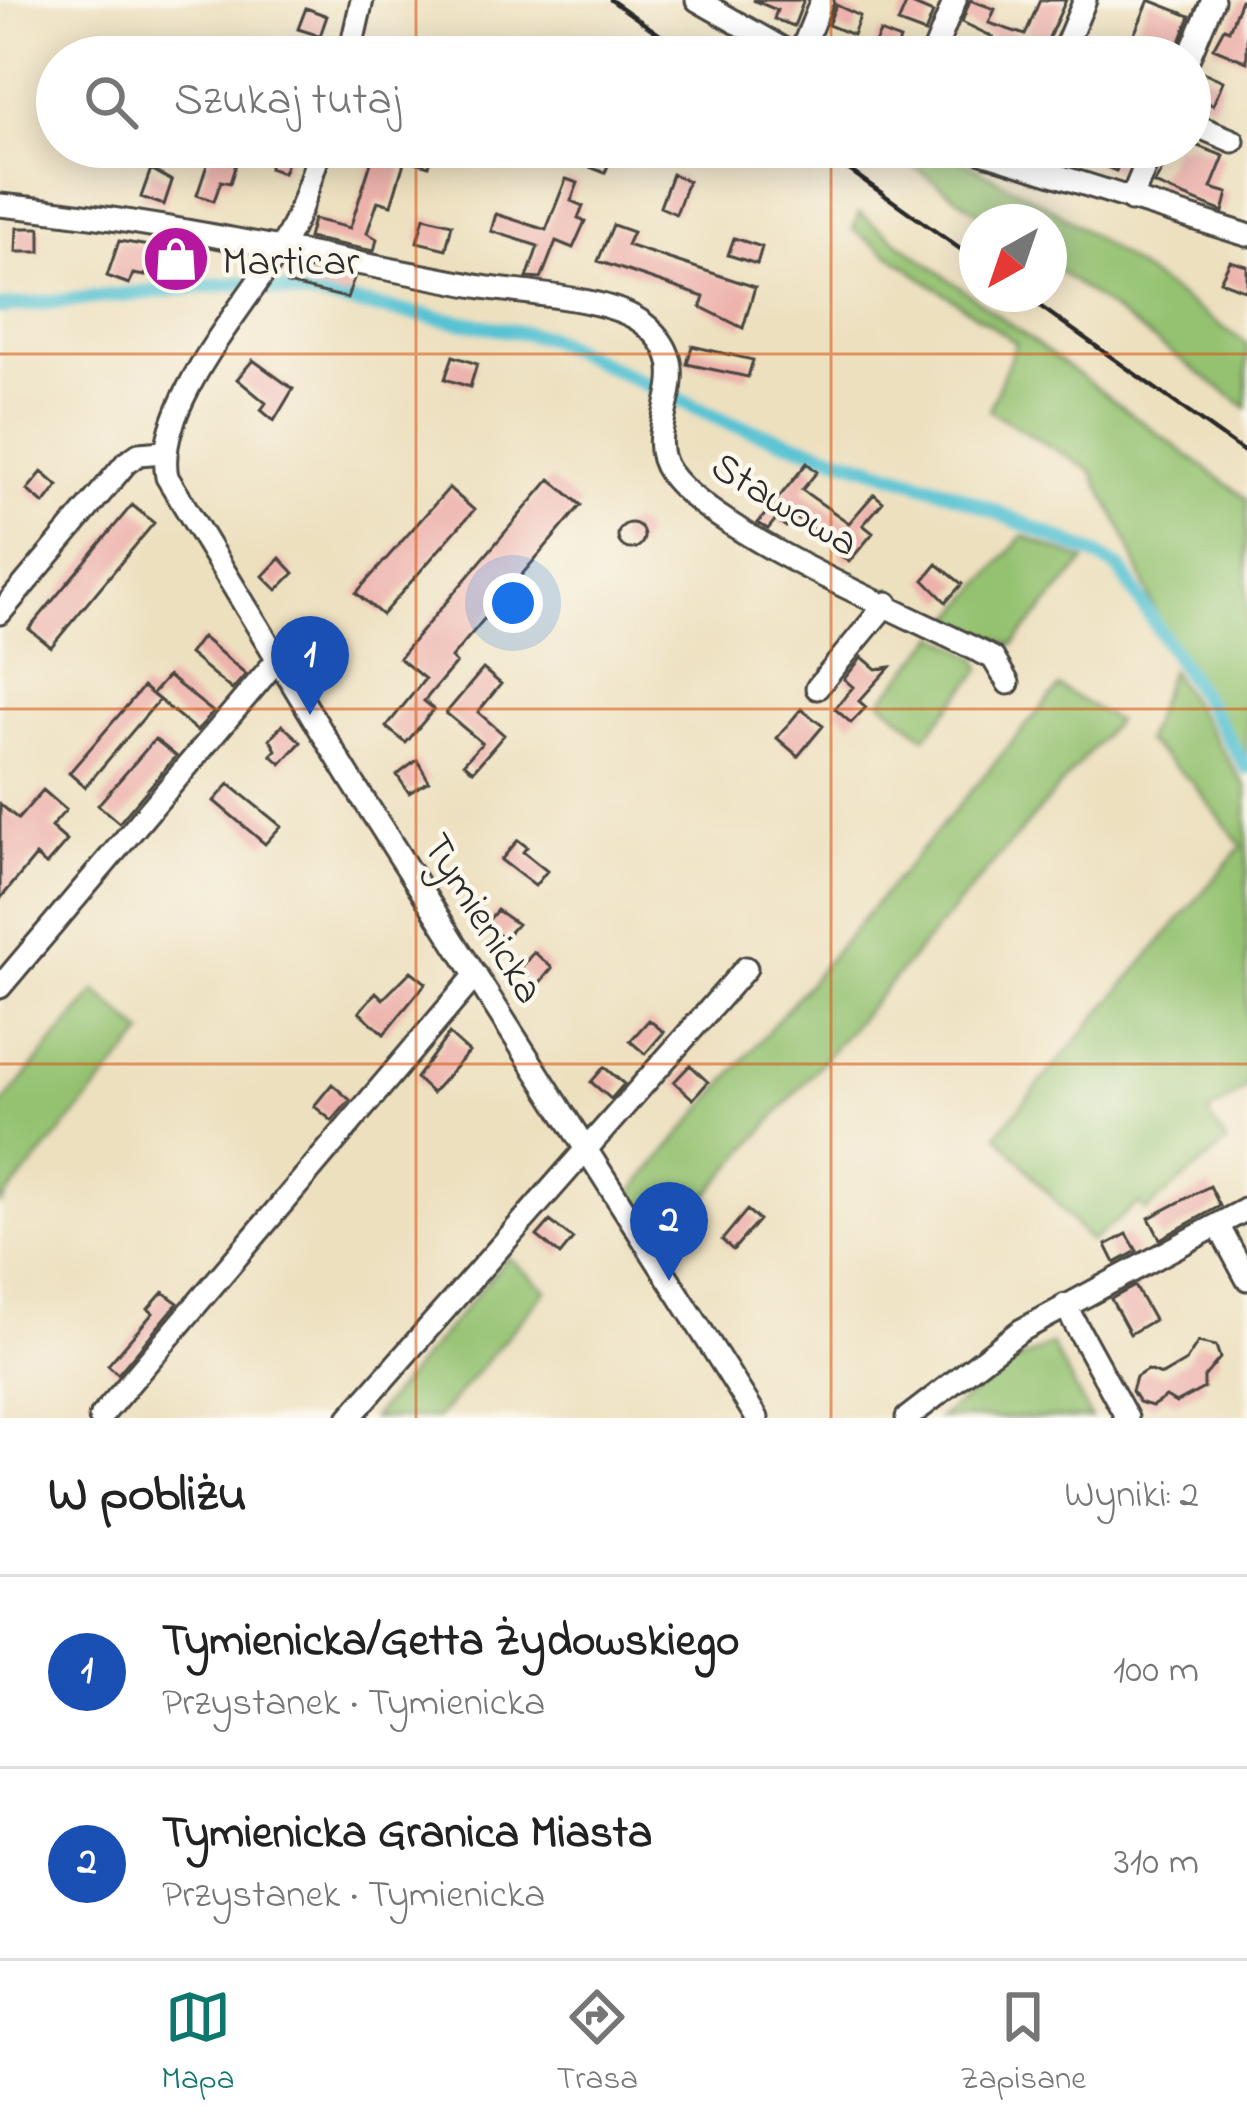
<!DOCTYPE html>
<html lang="pl">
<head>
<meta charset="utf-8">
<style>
  :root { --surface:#fff; --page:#f6f6f6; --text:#222; --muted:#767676; --line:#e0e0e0; --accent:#0f766e }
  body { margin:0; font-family:"Indie Flower",sans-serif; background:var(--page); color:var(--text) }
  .compass { position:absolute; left:959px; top:204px; width:108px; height:108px; border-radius:50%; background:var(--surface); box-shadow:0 6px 30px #0003; rotate:220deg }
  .you { position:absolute; left:513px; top:603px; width:42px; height:42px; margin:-30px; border:9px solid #fff; border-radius:50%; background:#1a73e8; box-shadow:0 0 0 18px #1a73e833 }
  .badge { display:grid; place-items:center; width:78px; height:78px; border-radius:50%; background:var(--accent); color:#fff; font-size:39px; font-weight:700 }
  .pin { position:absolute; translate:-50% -99px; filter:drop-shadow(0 3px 6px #0008) }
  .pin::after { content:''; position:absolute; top:63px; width:42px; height:36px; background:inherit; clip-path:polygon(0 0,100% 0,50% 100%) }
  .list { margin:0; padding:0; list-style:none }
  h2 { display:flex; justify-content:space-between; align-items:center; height:156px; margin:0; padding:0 48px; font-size:51px }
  h2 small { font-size:39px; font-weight:400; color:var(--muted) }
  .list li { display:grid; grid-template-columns:78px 1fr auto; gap:36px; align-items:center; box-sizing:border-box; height:192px; padding:0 48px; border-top:3px solid var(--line) }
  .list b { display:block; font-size:45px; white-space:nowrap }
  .list p { margin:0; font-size:39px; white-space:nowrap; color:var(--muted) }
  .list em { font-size:39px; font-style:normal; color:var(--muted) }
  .icon { flex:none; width:66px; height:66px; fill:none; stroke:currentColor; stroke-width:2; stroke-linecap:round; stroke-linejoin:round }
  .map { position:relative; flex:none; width:1247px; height:1418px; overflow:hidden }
  .search { position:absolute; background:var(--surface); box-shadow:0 6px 30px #0003; left:36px; right:36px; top:36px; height:132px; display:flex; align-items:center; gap:30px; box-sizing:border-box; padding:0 42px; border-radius:66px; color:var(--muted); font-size:45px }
  .sheet { height:540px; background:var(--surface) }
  nav { display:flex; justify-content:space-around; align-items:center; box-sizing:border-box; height:168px; border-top:3px solid var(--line); background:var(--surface); font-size:33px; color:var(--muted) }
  nav a { display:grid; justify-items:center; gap:6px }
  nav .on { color:var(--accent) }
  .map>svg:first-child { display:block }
  .green { fill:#94c271; stroke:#60764e; stroke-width:3 }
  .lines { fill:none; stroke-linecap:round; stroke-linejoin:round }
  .canal { stroke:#59c3d3; stroke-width:15 }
  .building { fill:#edb2ac }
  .minor-casing { stroke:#484641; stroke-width:27 }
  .minor { stroke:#fff; stroke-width:21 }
  .rail { stroke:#2b2b2b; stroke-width:4.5 }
  .grid { fill:none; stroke:#d5540f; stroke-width:3; stroke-opacity:0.55 }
  .labels { text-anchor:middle; stroke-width:9; stroke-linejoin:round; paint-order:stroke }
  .poi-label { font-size:42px; fill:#2b2b2b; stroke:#fbf7ec; text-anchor:start }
  .street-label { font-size:42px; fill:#2b2b2b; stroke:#fbf7ec }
</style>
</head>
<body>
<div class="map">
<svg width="1247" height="1418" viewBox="0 0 1247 1418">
  <rect width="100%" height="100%" fill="#fbf7ec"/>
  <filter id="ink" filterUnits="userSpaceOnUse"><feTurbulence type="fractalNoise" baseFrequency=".00833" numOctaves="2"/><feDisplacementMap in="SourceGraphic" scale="24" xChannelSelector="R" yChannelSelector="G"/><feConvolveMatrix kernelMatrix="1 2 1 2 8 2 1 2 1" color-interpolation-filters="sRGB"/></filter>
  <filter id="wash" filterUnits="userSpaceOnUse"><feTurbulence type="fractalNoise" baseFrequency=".004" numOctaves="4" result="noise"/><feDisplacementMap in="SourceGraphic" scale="48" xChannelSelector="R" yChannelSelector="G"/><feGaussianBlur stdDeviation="2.7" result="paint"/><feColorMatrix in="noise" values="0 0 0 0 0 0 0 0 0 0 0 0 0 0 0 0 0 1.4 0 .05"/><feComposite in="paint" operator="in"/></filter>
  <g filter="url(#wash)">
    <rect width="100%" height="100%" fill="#ede0bf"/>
    <!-- green -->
    <path class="green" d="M887,147h49l119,63 192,134v64l-198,-144v-42h-58z
      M859,213l388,286v261l-85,-132 -40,-99 -31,-58 -102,-61 27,-67 -163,-113z
      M1023,536l62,25 -72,84 -61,-26z
      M938,635l40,24 3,11 -56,67 -44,-36z
      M1170,670l77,119v299l-39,26 19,29 -81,68 -7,-8 -49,39 -93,-108 245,-288 -50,-64 -47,-41z
      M1059,687l57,34 -449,521 -35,-50z
      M96,991l48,43 -144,170v-97z
      M508,1257l38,33 -108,128h-66z
      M1051,1344l40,74h-152l70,-52z"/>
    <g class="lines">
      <!-- canal -->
      <path class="canal" d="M0,307l241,-24 305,54 180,85 221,69 150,64 23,14 127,199"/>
    </g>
    <g id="blocks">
      <!-- building -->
      <path class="building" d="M753,0h51l-10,26 -20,-7 3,-9z
        M970,0l25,9 -6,14 36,12 15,-35h26l-26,57 -38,-15 -6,15h-11l8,-20 -31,-15z
        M1149,0l41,16 -16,41h-19l-25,-13z
        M1241,0h6v62l-34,-14 11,-20 5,2z
        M907,2l26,11 -8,20 -27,-10z
        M836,5l24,11 -7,19 -25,-10z
        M306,8l21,8 -7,20 -22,-7z
        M880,32l20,8 -7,17h-24z
        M1203,72l20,9 -10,24 -21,-9z
        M1190,143l34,13 -13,32 17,5 -5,19 -69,-28 21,-37z
        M213,147l27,4 -10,32 -9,-2 -7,20 -17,-6z
        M243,147h50l-10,26 -14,-5 3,-9z
        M376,147l56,7 -3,12 -24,-7 -14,46 -13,-4 -11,32 10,6 -3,12 -66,-13 5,-19 37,9z
        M595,147h20l-10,26 -18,-7z
        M1100,147l25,2 -9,22 -22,-9z
        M151,169l21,12 -8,24 -23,-8z
        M672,174l16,7 -12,33 -16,-7z
        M566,179l12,4 -7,18 12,5 -5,12 7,3 -12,27 -17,-7 -15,38 -14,-1 11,-32 -47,-15 5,-17 50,16z
        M424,217l28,7 -6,25 -29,-7z
        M613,225l20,7 -6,13 128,42 -12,41 -42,-21 3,-10 -106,-36z
        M17,228h23v24h-24z
        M734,238l28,9 -5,17 -29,-9z
        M119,241l72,12 -5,23 -39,-9 -2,9 -12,-2 -4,10 -22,-8z
        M1230,261l17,5v25l-27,-10z
        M292,266l62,12 -7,20 -60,-14z
        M692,346l61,14 -5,17 -61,-13z
        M453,356l24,8 -7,23 -25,-8z
        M253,360l40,29 -19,32 -13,-11 5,-7 -29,-24z
        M807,463l10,9 -15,18 47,33 25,-29 9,8 -20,23 10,8 -24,29 -10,-8 5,-7 -49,-30 -9,10 -10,-8 -8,10 -10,-6z
        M42,472l16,14 -14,18 -17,-14z
        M550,479l31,26 -130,153 5,5 -32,38 10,8 -28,34 -20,-16 39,-48 -26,-21z
        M449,488l25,22 -92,105 -26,-22z
        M132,505l22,18 -103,124 -22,-18z
        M618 536a13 13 0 1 1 26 0a13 13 0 1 1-26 0Z
        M280,558l14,15 -17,17 -14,-14z
        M937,564l25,20 -16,18 -22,-22z
        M202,637l44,37 -14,16 -43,-36z
        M862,657l14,12 14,-2 -31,34 7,6 -15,16 -16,-14 18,-22 -9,-8z
        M483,669l18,15 -23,28 26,23 -31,36 -9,-8 18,-20 -36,-30z
        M168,676l45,36 -16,19 -45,-37z
        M143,687l16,13 -74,87 -16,-14z
        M801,709l22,17 -25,30 -21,-18z
        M282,725l19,17 -20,22 -10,-9 5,-5 -6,-11z
        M155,739l21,17 -57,67 -21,-18z
        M417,760l12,21 -20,12 -12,-18z
        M229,784l52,42 -16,18 -51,-43z
        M43,790l23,20 -15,17 16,14 -21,24 -10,-9 -36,43v-95l18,15z
        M518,840l9,7 -4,5 24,19 -12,15 -34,-26z
        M497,910l20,14 -13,15 -18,-16z
        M534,952l18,16 -15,18 -18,-16z
        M411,971l15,12 -42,51 -25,-22 17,-20 7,7z
        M649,1020l15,12 -19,22 -15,-13z
        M449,1034l20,18 -37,41 -16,-15z
        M690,1065l18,17 -15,17 -19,-17z
        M604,1067l20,17 -13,15 -20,-17z
        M332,1084l18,16 -18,21 -18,-15z
        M1210,1186l10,20 -60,33 -11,-21z
        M747,1210l12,10 -26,30 -11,-10z
        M550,1221l23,18 -13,16 -23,-19z
        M1127,1234l10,17 -22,12 -9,-18z
        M1135,1286l19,34 -24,14 -19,-35z
        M163,1292l15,11 -60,71 -10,-9 45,-52 -5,-4z
        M1198,1342l18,4 4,12 -16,19v11l-28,15 -10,-6 -14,9 -13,-4 -7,-11 4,-14 11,-7 15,5 24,-14z"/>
    </g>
  </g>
  <g filter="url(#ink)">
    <use href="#blocks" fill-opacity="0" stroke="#484641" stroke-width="3"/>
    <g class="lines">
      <defs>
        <path id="minor" d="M697,0l100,57
          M349,57l13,-57
          M799,57l23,-57
          M932,57l23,-57
          M1061,57l24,-57
          M1189,57l24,-57
          M1190,123l43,18
          M321,147c-11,32 -19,66 -37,95 -35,60 -131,164 -117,235l181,298 409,643
          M966,147l281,88
          M1131,200l22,-53
          M0,205c161,16 317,51 476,81 45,8 132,10 167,37 65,50 -7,103 27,150 44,62 248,146 323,185l15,25
          M0,613l126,-150 13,-9 24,-2
          M817,688l70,-85
          M0,987l277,-327
          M1218,1225l29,54
          M1065,1305l62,113
          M100,1418l376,-443
          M349,1418l397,-450
          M907,1418l113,-87 227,-122"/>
      </defs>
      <!-- minor casing -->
      <use href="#minor" class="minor-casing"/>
      <!-- minor -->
      <use href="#minor" class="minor"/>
      <!-- rail -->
      <path class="rail" d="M611,0l80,57
        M817,147l160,114
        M1023,294l224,160"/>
    </g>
  </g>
  <!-- grid -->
  <path class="grid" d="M416,0v57M831,0v57M416,147v1271M831,147v1271M0,354h1247M0,709h1247M0,1064h1247"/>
  <!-- icons -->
  <defs>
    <symbol id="shop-disc" viewBox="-11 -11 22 22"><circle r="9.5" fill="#b5179e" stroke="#fbf7ec"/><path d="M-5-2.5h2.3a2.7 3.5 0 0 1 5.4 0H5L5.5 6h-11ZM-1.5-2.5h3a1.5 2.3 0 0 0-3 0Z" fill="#fff"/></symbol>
  </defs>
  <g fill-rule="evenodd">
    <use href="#shop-disc" x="138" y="221" width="76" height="76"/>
  </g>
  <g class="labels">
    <!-- poi labels -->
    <g class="poi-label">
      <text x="222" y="274">Marticar</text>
    </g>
    <!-- street labels -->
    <g class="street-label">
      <text transform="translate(786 502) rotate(31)" y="15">Stawowa</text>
      <text transform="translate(485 917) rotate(58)" y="15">Tymienicka</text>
    </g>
  </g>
</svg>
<svg class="compass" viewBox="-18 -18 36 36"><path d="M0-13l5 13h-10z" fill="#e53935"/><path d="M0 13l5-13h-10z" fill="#767676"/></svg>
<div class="you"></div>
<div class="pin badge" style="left:310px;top:715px;background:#1a4fb4">1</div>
<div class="pin badge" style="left:669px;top:1281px;background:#1a4fb4">2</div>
<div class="search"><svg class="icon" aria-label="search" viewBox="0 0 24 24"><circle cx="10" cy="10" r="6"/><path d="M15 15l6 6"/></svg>Szukaj tutaj</div>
</div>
<section class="sheet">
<h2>W pobliżu<small>Wyniki: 2</small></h2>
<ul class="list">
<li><span class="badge" style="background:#1a4fb4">1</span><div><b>Tymienicka/Getta Żydowskiego</b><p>Przystanek · Tymienicka</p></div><em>100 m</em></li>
<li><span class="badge" style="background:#1a4fb4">2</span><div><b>Tymienicka Granica Miasta</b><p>Przystanek · Tymienicka</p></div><em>310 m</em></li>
</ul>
</section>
<nav>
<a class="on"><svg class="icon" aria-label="map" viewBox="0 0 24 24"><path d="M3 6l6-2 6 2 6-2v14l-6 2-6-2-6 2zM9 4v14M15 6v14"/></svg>Mapa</a>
<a><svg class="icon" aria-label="directions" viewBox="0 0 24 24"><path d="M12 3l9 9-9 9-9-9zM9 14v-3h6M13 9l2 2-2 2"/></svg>Trasa</a>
<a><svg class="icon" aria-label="saved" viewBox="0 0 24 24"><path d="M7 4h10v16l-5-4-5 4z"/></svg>Zapisane</a>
</nav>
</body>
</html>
